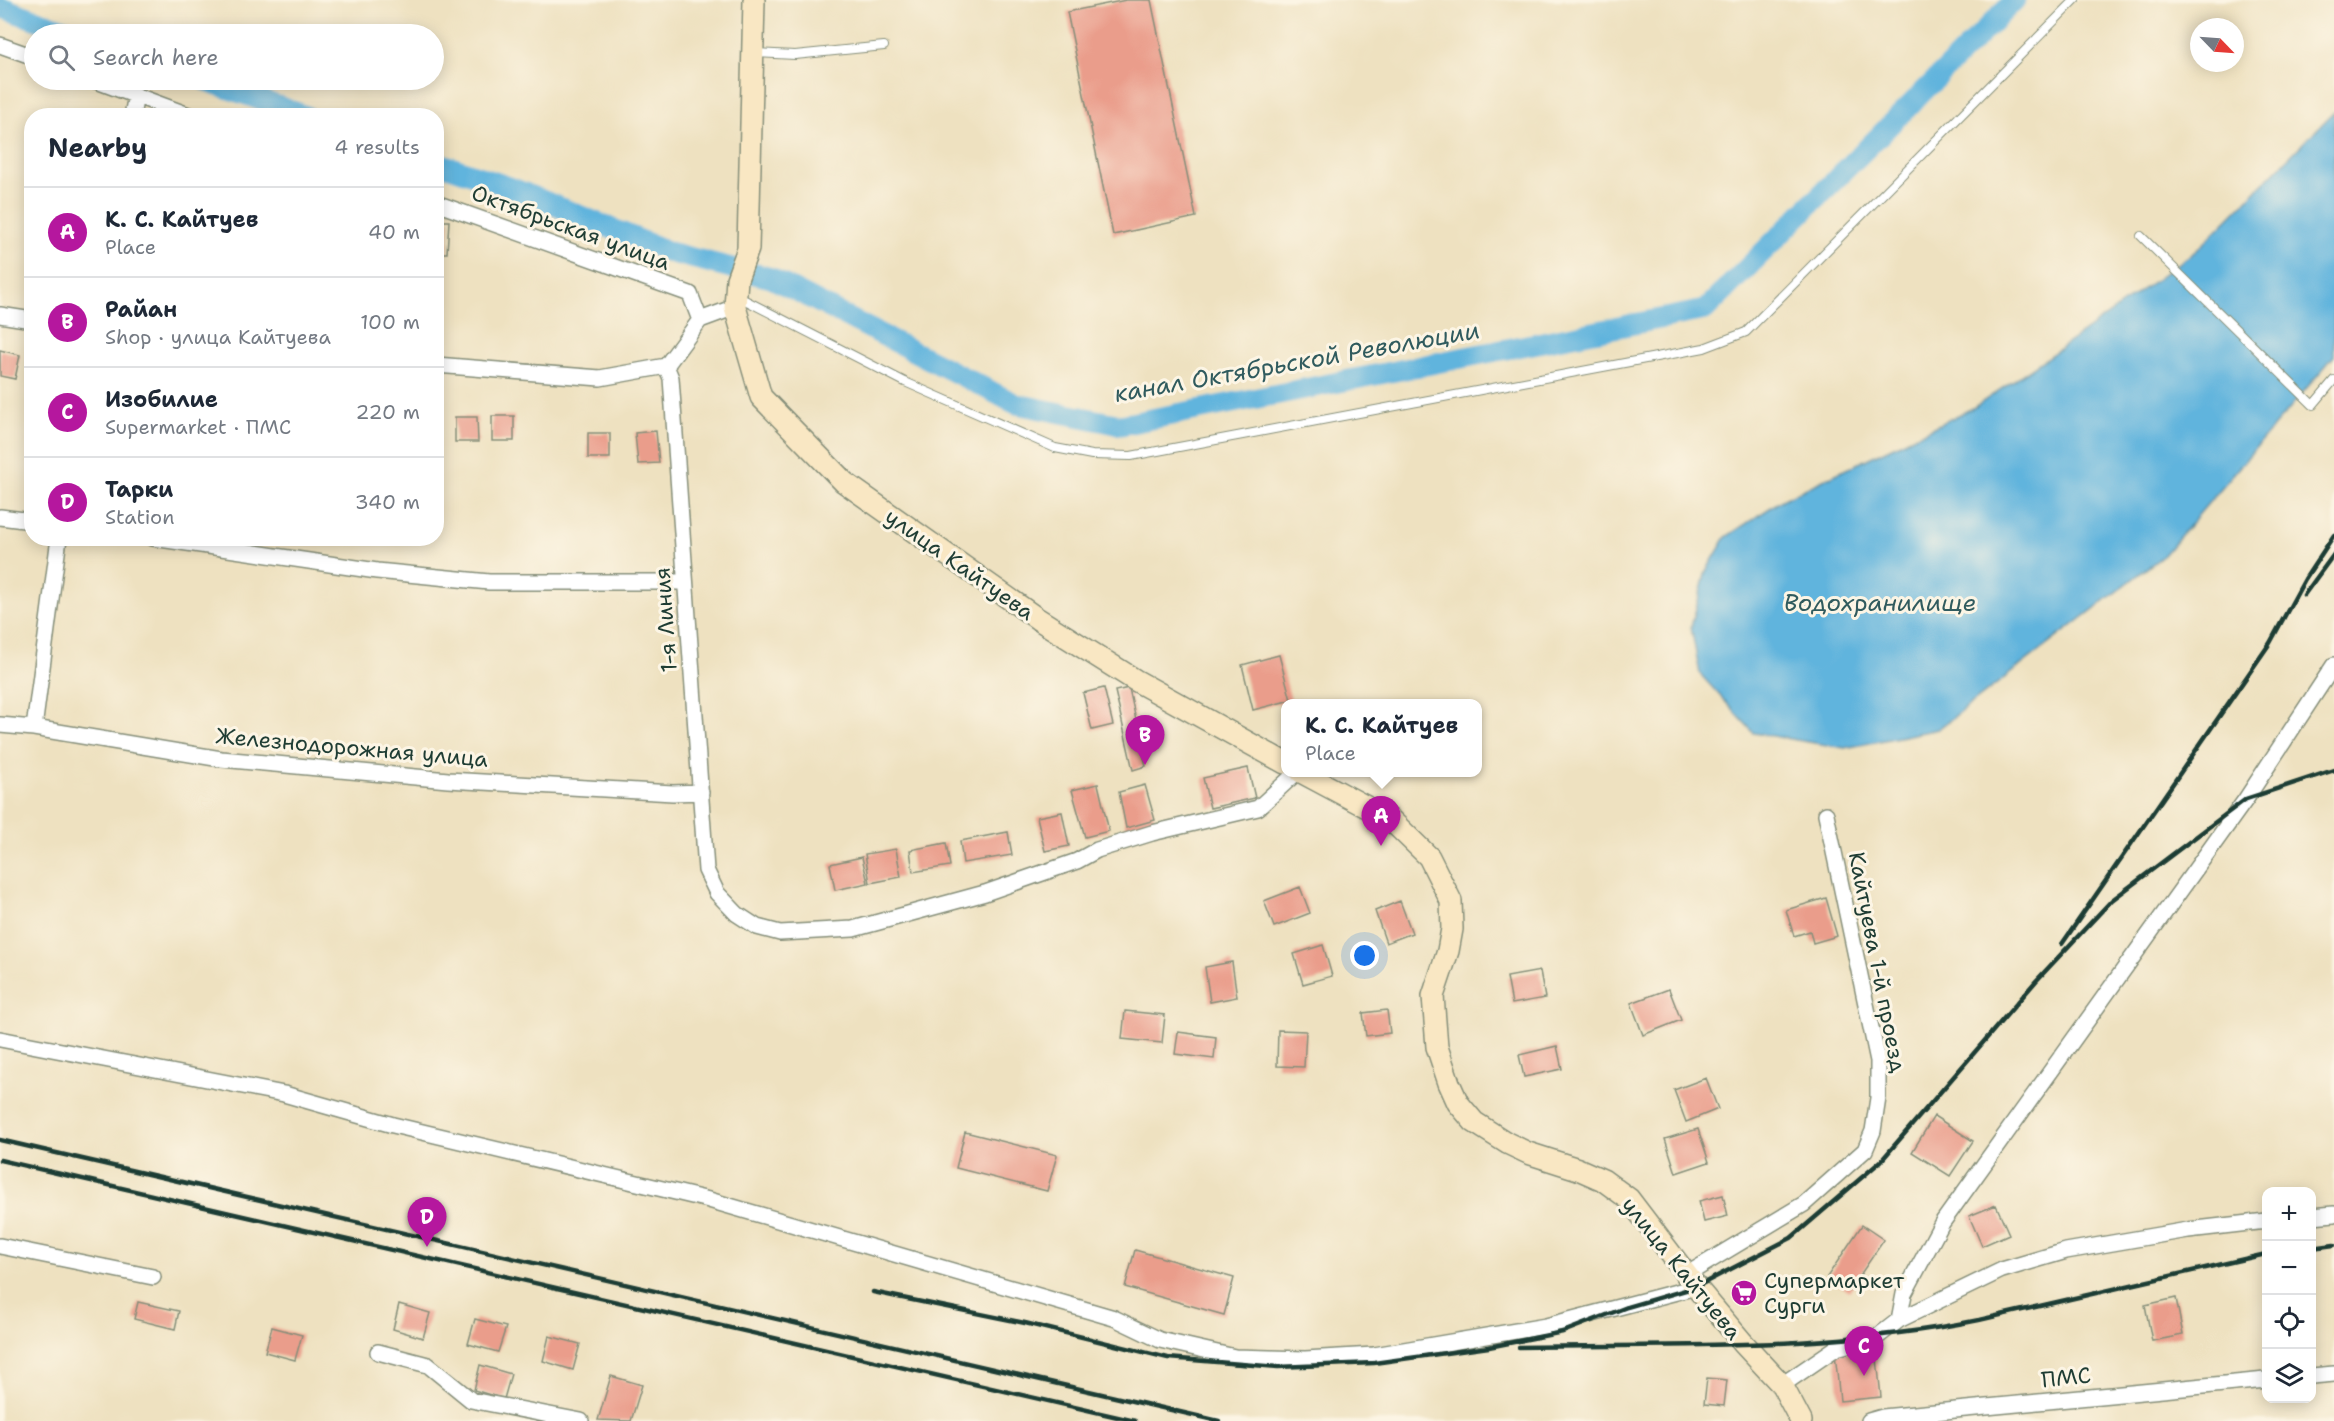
<!DOCTYPE html>
<html lang="en">
<head>
<meta charset="utf-8">
<style>
  :root { --surface:#fff; --page:#f6f6f7; --text:#1f2937; --muted:#747a83; --line:#e0e1e3; --accent:#b5179e }
  body { margin:0; font-family:"Shantell Sans",sans-serif; background:var(--page); color:var(--text) }
  .controls { position:absolute; right:18px; bottom:18px; display:grid; overflow:hidden; border-radius:12px; box-shadow:0 3px 15px #0003 }
  .controls button { width:54px; height:54px; display:grid; place-items:center; padding:0; border:0; border-bottom:2px solid var(--line); background:var(--surface); color:var(--text); font:30px sans-serif }
  .compass { position:absolute; left:2190px; top:18px; width:54px; height:54px; border-radius:50%; background:var(--surface); box-shadow:0 3px 15px #0003; rotate:115deg }
  .you { position:absolute; left:1365px; top:956px; width:21px; height:21px; margin:-15px; border:4px solid #fff; border-radius:50%; background:#1a73e8; box-shadow:0 0 0 9px #1a73e833 }
  .badge { display:grid; place-items:center; width:39px; height:39px; border-radius:50%; background:var(--accent); color:#fff; font-size:20px; font-weight:700 }
  .pin { position:absolute; translate:-50% -50px; filter:drop-shadow(0 2px 3px #0008) }
  .pin::after { content:''; position:absolute; top:32px; width:21px; height:18px; background:inherit; clip-path:polygon(0 0,100% 0,50% 100%) }
  .popup { position:absolute; left:1281px; top:699px; width:201px; height:78px; box-sizing:border-box; display:grid; place-content:center; border-radius:12px; background:var(--surface); filter:drop-shadow(0 2px 4px #0005); font-size:20px; white-space:nowrap; color:var(--muted) }
  .popup b { font-size:22px; color:var(--text) }
  .popup::after { content:''; position:absolute; left:50%; top:100%; margin-left:-12px; border:12px solid transparent; border-top-color:var(--surface) }
  .list { margin:0; padding:0; list-style:none }
  h2 { display:flex; justify-content:space-between; align-items:center; height:78px; margin:0; padding:0 24px; font-size:26px }
  h2 small { font-size:20px; font-weight:400; color:var(--muted) }
  .list li { display:grid; grid-template-columns:39px 1fr auto; gap:18px; align-items:center; box-sizing:border-box; height:90px; padding:0 24px; border-top:2px solid var(--line) }
  .list b { display:block; font-size:22px; white-space:nowrap }
  .list p { margin:0; font-size:20px; white-space:nowrap; color:var(--muted) }
  .list em { font-size:20px; font-style:normal; color:var(--muted) }
  .icon { flex:none; width:33px; height:33px; fill:none; stroke:currentColor; stroke-width:2; stroke-linecap:round; stroke-linejoin:round }
  .map { position:relative; flex:none; width:2334px; height:1421px; overflow:hidden }
  .search { position:absolute; background:var(--surface); box-shadow:0 3px 15px #0003; left:24px; top:24px; width:420px; height:66px; display:flex; align-items:center; gap:15px; box-sizing:border-box; padding:0 21px; border-radius:33px; color:var(--muted); font-size:22px }
  .panel { position:absolute; background:var(--surface); box-shadow:0 3px 15px #0003; left:24px; top:108px; width:420px; height:438px; border-radius:24px }
  .map>svg:first-child { display:block }
  .water { fill:#61b4dd; stroke:#407888; stroke-width:1.5 }
  .lines { fill:none; stroke-linecap:round; stroke-linejoin:round }
  .canal { stroke:#61b4dd; stroke-width:21 }
  .building { fill:#ea9d8b }
  .lane-casing { stroke:#868f7a; stroke-width:10 }
  .street-casing { stroke:#868f7a; stroke-width:18 }
  .secondary-casing { stroke:#868f7a; stroke-width:24 }
  .lane { stroke:#fff; stroke-width:8 }
  .street { stroke:#fff; stroke-width:15 }
  .secondary { stroke:#f9e7c3; stroke-width:21 }
  .rail { stroke:#1f3d34; stroke-width:4.5 }
  .labels { text-anchor:middle; stroke-width:6; stroke-linejoin:round; paint-order:stroke }
  .street-label { font-size:22px; fill:#1f3d34; stroke:#fcf5e5 }
  .poi-label { font-size:22px; fill:#1f3d34; stroke:#fcf5e5; text-anchor:start }
  .water-label { font-size:24px; font-style:italic; fill:#305b5e; stroke:#fcf5e5 }
</style>
</head>
<body>
<div class="map">
<svg width="2334" height="1421" viewBox="0 0 2334 1421">
  <rect width="100%" height="100%" fill="#fcf5e5"/>
  <filter id="ink" filterUnits="userSpaceOnUse"><feTurbulence type="fractalNoise" baseFrequency=".0167" numOctaves="2"/><feDisplacementMap in="SourceGraphic" scale="12" xChannelSelector="R" yChannelSelector="G"/><feConvolveMatrix kernelMatrix="1 2 1 2 8 2 1 2 1" color-interpolation-filters="sRGB"/></filter>
  <filter id="wash" filterUnits="userSpaceOnUse"><feTurbulence type="fractalNoise" baseFrequency=".008" numOctaves="4" result="noise"/><feDisplacementMap in="SourceGraphic" scale="24" xChannelSelector="R" yChannelSelector="G"/><feGaussianBlur stdDeviation="1.35" result="paint"/><feColorMatrix in="noise" values="0 0 0 0 0 0 0 0 0 0 0 0 0 0 0 0 0 1.4 0 .05"/><feComposite in="paint" operator="in"/></filter>
  <g filter="url(#wash)">
    <rect width="100%" height="100%" fill="#eee1c0"/>
    <!-- water -->
    <path class="water" d="M2334,112v244l-170,199 -226,174 -93,19 -91,-15 -54,-59 -9,-47 15,-56 20,-34 56,-37 193,-93 109,-75 113,-82z"/>
    <g class="lines">
      <!-- canal -->
      <path class="canal" d="M0,7l77,27
        M204,80l102,36
        M436,162l76,26 160,65 99,25 245,126 105,21 584,-115 310,-310"/>
    </g>
    <g id="blocks">
      <!-- building -->
      <path class="building" d="M1126,0h25l45,217 -83,18 -46,-223z
        M436,221h13l-2,32h-11z
        M0,350l20,5 -5,24 -15,-3z
        M492,416h22v25h-22z
        M455,417h22l1,25h-23z
        M656,431l3,32 -21,1 -3,-31z
        M588,433h22v25h-22z
        M1279,655l12,45 -38,10 -11,-45z
        M1104,688l9,37 -21,5 -9,-37z
        M1129,688l17,78 -13,4 -18,-79z
        M1248,768l7,30 -45,10 -7,-30z
        M1098,784l11,47 -24,6 -13,-47z
        M1145,785l10,35 -29,8 -7,-36z
        M1062,812l7,34 -24,5 -8,-34z
        M1008,832l4,23 -49,8 -3,-22z
        M946,843l4,23 -37,6 -3,-22z
        M896,849l5,28 -31,6 -5,-29z
        M862,857l6,26 -33,7 -5,-26z
        M1300,887l10,26 -36,14 -10,-26z
        M1826,898l11,38 -24,7 -3,-12 -16,5 -8,-26z
        M1400,901l12,32 -26,10 -11,-32z
        M1323,945l9,31 -29,8 -9,-30z
        M1232,962l5,35 -27,5 -5,-35z
        M1540,971l5,27 -33,6 -5,-27z
        M1669,989l12,31 -38,15 -12,-32z
        M1387,1010l3,23 -24,3 -3,-23z
        M1125,1011l40,4 -3,28 -40,-4z
        M1278,1030l28,1 -2,36 -27,-1z
        M1178,1032l38,5 -2,22 -39,-5z
        M1557,1046l5,23 -38,8 -5,-22z
        M1706,1078l12,31 -32,13 -12,-32z
        M1934,1116l39,25 -23,35 -38,-24z
        M1698,1129l11,33 -33,11 -11,-34z
        M965,1132l92,23 -10,36 -91,-23z
        M1723,1195l5,21 -24,6 -5,-21z
        M1996,1205l13,29 -27,12 -13,-30z
        M1862,1225l22,15 -35,51 -22,-14z
        M1135,1250l99,28 -10,37 -99,-28z
        M2176,1298l7,37 -31,6 -7,-36z
        M138,1302l41,9 -4,18 -41,-10z
        M399,1304l31,9 -7,25 -30,-9z
        M475,1319l31,8 -8,25 -30,-8z
        M272,1327l30,8 -7,25 -30,-8z
        M549,1336l31,8 -7,26 -30,-9z
        M1876,1349l5,48 -41,4 -5,-48z
        M480,1365l31,9 -7,25 -30,-9z
        M611,1376l31,9 -11,36 -33,-1z
        M1707,1378l20,2 -3,26 -20,-2z"/>
    </g>
  </g>
  <g filter="url(#ink)">
    <use href="#blocks" fill-opacity="0" stroke="#868f7a" stroke-width="1.5"/>
    <g class="lines">
      <defs>
        <path id="lane" d="M754,53l41,2 89,-9
          M2141,236l172,169 21,-25
          M739,297l166,85 150,66 37,7 39,1 573,-108 42,-16 329,-332"/>
        <path id="street" d="M0,45l34,12
          M94,80l97,36
          M132,116l4,-21
          M436,203l254,91 10,26
          M0,315l32,5
          M436,365l164,13 66,-12
          M666,366l5,12 35,492 11,23 20,21 20,13 23,6 73,-4 132,-36 92,-32 20,-11 55,-17 106,-25 39,-36
          M666,366l34,-46 35,-13
          M0,517l32,4
          M153,538l224,33 112,11h196
          M0,725l34,3 187,31 227,21 225,13 28,-1
          M34,728l25,-190
          M0,1039l284,55 109,31 316,75 405,118 46,22 75,17 70,2 69,-4 172,-29 150,-39
          M2312,1216l22,-2
          M0,1246l153,31
          M1686,1275l118,-71 61,-54 8,-19 5,-33v-37l-52,-247
          M1899,1320l103,-50 64,-19 122,-21 78,-9
          M378,1352l50,13 43,35 110,21
          M2312,1376l22,-2
          M1782,1385l54,-37 41,-11 22,-17 5,-26 38,-71 304,-424 88,-134
          M1869,1421l14,-4 383,-37"/>
        <path id="secondary" d="M754,0l-6,249 -11,30 -2,28 26,90 83,85 194,137 97,61 150,83
          M1301,772l90,48 38,37 22,44 1,28 -4,22 -15,45 4,51 12,36 9,20 16,19 33,21 21,10 50,16 25,11 26,19 67,88 47,56 39,42 19,36"/>
      </defs>
      <!-- lane casing -->
      <use href="#lane" class="lane-casing"/>
      <!-- street casing -->
      <use href="#street" class="street-casing"/>
      <!-- secondary casing -->
      <use href="#secondary" class="secondary-casing"/>
      <!-- lane -->
      <use href="#lane" class="lane"/>
      <!-- street -->
      <use href="#street" class="street"/>
      <!-- secondary -->
      <use href="#secondary" class="secondary"/>
      <!-- rail -->
      <path class="rail" d="M2304,595l30,-41
        M2062,944l208,-301 35,-64 29,-44
        M0,1140l1219,281
        M0,1160l1135,261
        M2312,1248l22,-3
        M873,1292l152,31 143,35 110,9 96,-4 115,-16 74,-15 64,-25 69,-20 95,-49 90,-77 155,-180 76,-81 134,-101 88,-29
        M1519,1347c152,-3 309,4 460,-27l287,-66"/>
    </g>
  </g>
  <!-- icons -->
  <defs>
    <symbol id="supermarket-disc" viewBox="-11 -11 22 22"><circle r="9.5" fill="#b5179e" stroke="#fcf5e5"/><path d="M-6-5.5h2.5l.6 2H6L4.5 2H-2.5L-4.4-4H-6ZM-1.5 3.2a1.3 1.3 0 1 0 .1 0ZM3 3.2a1.3 1.3 0 1 0 .1 0Z" fill="#fff"/></symbol>
  </defs>
  <g fill-rule="evenodd">
    <use href="#supermarket-disc" x="1729" y="1278" width="30" height="30"/>
  </g>
  <g class="labels">
    <!-- street labels -->
    <g class="street-label">
      <text transform="translate(571 227) rotate(20)" y="8">Октябрьская улица</text>
      <text transform="translate(960 564) rotate(35)" y="8">улица Кайтуева</text>
      <text transform="translate(665 620) rotate(-94)" y="8">1-я Линия</text>
      <text transform="translate(352 747) rotate(5)" y="8">Железнодорожная улица</text>
      <text transform="translate(1878 962) rotate(79)" y="8">Кайтуева 1-й проезд</text>
      <text transform="translate(1682 1268) rotate(51)" y="8">улица Кайтуева</text>
      <text transform="translate(2066 1377) rotate(-6)" y="8">ПМС</text>
    </g>
    <!-- poi labels -->
    <g class="poi-label">
      <text x="1764" y="1288">Супермаркет<tspan x="1764" dy="25">Сурги</tspan></text>
    </g>
    <!-- water labels -->
    <g class="water-label">
      <text transform="translate(1297 362) rotate(-10)" y="8">канал Октябрьской Революции</text>
      <text x="1880" y="611">Водохранилище</text>
    </g>
  </g>
</svg>
<div class="controls">
<button>+</button>
<button>−</button>
<button><svg class="icon" aria-label="locate" viewBox="0 0 24 24"><circle cx="12" cy="12" r="6"/><path d="M12 2v4M12 18v4M2 12h4M18 12h4"/></svg></button>
<button><svg class="icon" aria-label="layers" viewBox="0 0 24 24"><path d="M12 4l9 5-9 5-9-5zM3 14l9 5 9-5"/></svg></button>
</div>
<svg class="compass" viewBox="-18 -18 36 36"><path d="M0-13l5 13h-10z" fill="#e53935"/><path d="M0 13l5-13h-10z" fill="#747a83"/></svg>
<div class="you"></div>
<div class="pin badge" style="left:1381px;top:846px">A</div>
<div class="popup"><b>К. С. Кайтуев</b>Place</div>
<div class="pin badge" style="left:1145px;top:765px">B</div>
<div class="pin badge" style="left:1864px;top:1376px">C</div>
<div class="pin badge" style="left:427px;top:1247px">D</div>
<div class="search"><svg class="icon" aria-label="search" viewBox="0 0 24 24"><circle cx="10" cy="10" r="6"/><path d="M15 15l6 6"/></svg>Search here</div>
<section class="panel">
<h2>Nearby<small>4 results</small></h2>
<ul class="list">
<li><span class="badge">A</span><div><b>К. С. Кайтуев</b><p>Place</p></div><em>40 m</em></li>
<li><span class="badge">B</span><div><b>Райан</b><p>Shop · улица Кайтуева</p></div><em>100 m</em></li>
<li><span class="badge">C</span><div><b>Изобилие</b><p>Supermarket · ПМС</p></div><em>220 m</em></li>
<li><span class="badge">D</span><div><b>Тарки</b><p>Station</p></div><em>340 m</em></li>
</ul>
</section>
</div>
</body>
</html>
